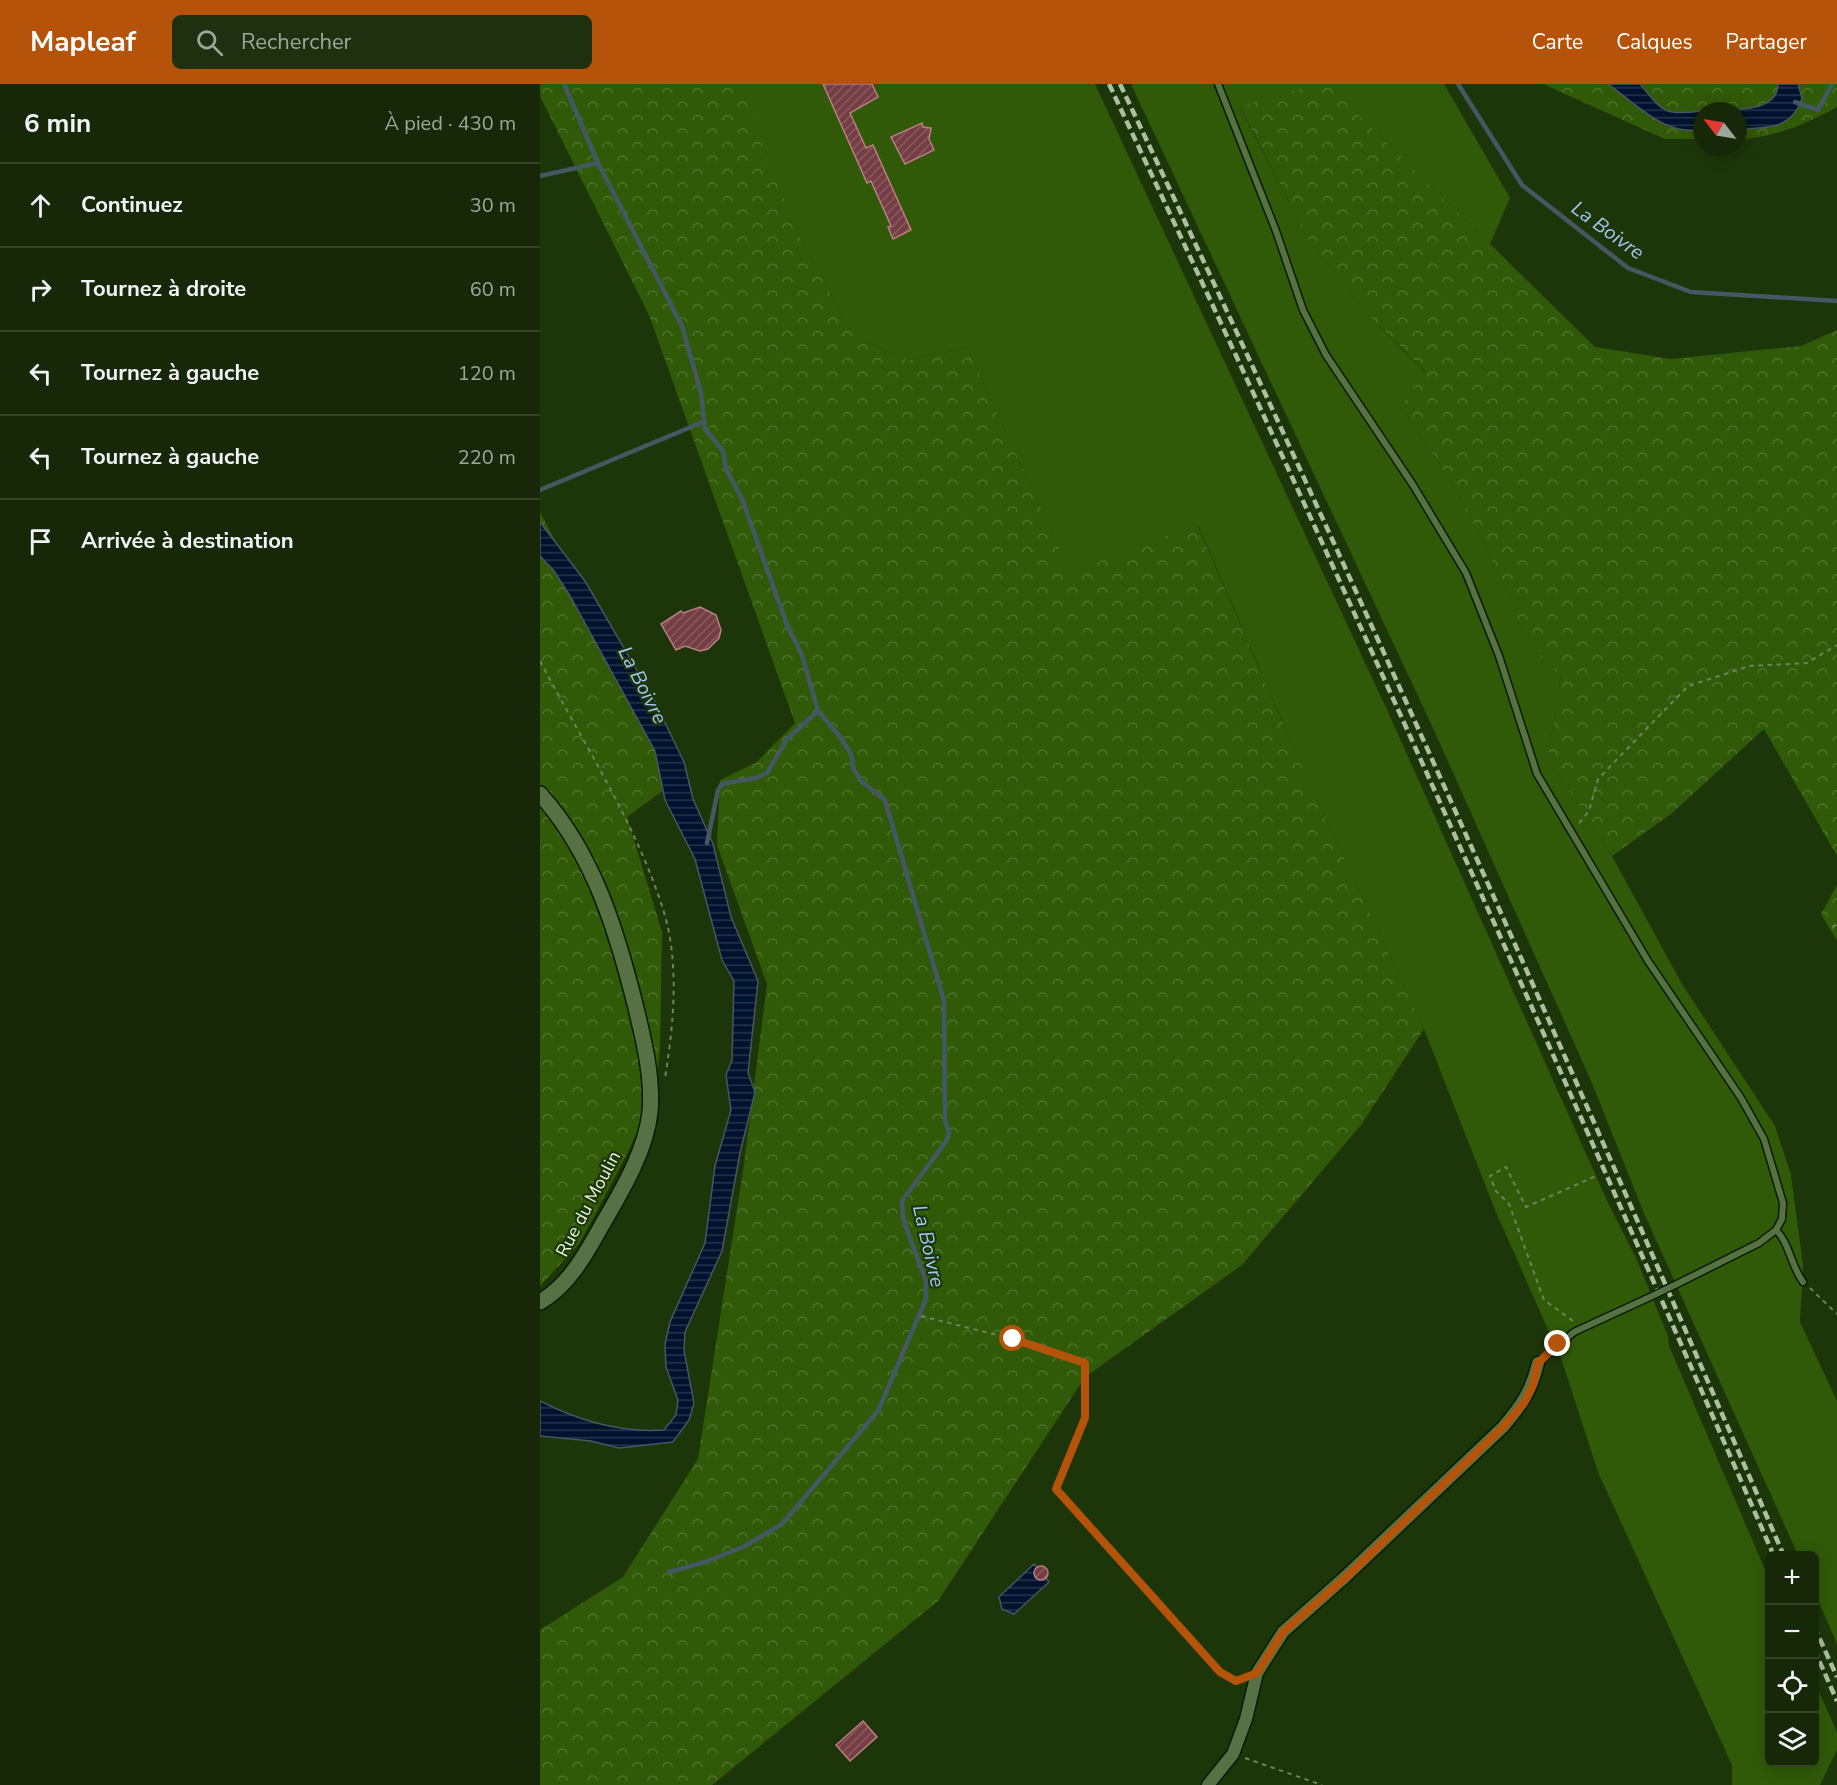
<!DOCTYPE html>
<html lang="fr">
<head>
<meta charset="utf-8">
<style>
  :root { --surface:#162807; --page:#1f3011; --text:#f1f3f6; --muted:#9ea69b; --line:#354428; --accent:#b45309 }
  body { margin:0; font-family:"Nunito Sans",sans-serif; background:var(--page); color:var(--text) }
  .controls { position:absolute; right:18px; bottom:18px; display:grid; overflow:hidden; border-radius:9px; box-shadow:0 3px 15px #0003 }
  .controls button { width:54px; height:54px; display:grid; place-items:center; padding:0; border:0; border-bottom:2px solid var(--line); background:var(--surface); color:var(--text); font:30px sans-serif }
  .compass { position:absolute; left:1153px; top:18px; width:54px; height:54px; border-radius:50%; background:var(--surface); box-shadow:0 3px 15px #0003; rotate:301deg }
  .stop { position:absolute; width:18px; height:18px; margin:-14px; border:4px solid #b45309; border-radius:50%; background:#fff }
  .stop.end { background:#b45309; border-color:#fff; box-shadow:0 2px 6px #0008 }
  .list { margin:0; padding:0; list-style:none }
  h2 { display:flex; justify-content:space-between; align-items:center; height:78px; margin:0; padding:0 24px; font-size:26px }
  h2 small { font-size:20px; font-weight:400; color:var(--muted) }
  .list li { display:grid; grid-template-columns:39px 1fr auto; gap:18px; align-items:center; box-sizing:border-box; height:84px; padding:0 24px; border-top:2px solid var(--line) }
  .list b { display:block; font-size:22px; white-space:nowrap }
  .list em { font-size:20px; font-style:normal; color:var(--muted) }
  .icon { flex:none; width:33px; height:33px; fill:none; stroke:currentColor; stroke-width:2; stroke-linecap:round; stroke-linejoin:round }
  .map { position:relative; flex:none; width:1297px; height:1701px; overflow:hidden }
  header { display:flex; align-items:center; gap:36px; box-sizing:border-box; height:84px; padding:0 30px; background:var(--accent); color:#fff }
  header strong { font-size:28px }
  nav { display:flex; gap:33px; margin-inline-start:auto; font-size:21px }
  .search { width:420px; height:54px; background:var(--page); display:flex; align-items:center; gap:15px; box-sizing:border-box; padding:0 21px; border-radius:9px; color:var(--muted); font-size:22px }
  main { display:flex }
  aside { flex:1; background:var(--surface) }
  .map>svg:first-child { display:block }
  .grass { fill:#315a08 }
  .forest { fill:url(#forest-crowns) }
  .water { fill:url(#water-rules); stroke:#455762; stroke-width:1.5 }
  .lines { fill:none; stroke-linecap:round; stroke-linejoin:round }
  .stream { stroke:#455762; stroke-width:4.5 }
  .building { fill:url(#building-hatch); stroke:#ba7e83; stroke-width:1.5 }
  .service-casing { stroke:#091b00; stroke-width:9 }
  .minor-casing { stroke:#091b00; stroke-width:15 }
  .tertiary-casing { stroke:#091b00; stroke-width:18 }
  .path { stroke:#6d835d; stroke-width:2; stroke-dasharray:4.5 4.5; stroke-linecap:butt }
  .service { stroke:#567244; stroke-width:6 }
  .minor { stroke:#567244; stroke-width:12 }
  .tertiary { stroke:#567244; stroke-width:15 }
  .rail { stroke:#adbfa0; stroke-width:4.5; stroke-dasharray:9 4.5; stroke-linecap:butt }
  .service-bridge-casing { stroke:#091b00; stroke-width:9; stroke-linecap:butt }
  .service-bridge { stroke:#567244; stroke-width:6 }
  .route { stroke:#b45309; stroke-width:8 }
  .labels { text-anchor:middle; stroke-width:4.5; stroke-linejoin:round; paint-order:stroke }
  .street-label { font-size:18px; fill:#e7f7dd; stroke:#1d3609 }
  .water-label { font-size:20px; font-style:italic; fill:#a3c7f4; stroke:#1d3609 }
</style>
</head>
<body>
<header>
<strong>Mapleaf</strong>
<div class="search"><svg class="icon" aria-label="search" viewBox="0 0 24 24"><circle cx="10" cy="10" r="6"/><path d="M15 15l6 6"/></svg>Rechercher</div>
<nav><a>Carte</a><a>Calques</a><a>Partager</a></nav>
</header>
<main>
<aside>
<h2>6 min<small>À pied · 430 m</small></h2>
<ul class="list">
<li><svg class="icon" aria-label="ahead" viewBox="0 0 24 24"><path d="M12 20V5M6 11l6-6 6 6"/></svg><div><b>Continuez</b></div><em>30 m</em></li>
<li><svg class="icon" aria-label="right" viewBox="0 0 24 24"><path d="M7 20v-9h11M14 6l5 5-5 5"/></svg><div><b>Tournez à droite</b></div><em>60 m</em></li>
<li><svg class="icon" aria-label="left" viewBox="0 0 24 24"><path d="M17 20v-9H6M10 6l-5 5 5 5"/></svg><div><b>Tournez à gauche</b></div><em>120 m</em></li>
<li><svg class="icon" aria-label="left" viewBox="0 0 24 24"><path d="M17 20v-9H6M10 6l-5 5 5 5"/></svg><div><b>Tournez à gauche</b></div><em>220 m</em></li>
<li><svg class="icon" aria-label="arrive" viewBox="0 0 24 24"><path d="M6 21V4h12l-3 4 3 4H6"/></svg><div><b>Arrivée à destination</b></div></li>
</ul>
</aside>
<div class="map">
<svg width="1297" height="1701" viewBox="0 0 1297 1701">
  <defs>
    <pattern id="forest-crowns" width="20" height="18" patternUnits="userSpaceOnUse" patternTransform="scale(1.5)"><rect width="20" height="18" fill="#315a08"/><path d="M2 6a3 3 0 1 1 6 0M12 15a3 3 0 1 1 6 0" fill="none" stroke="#4f722c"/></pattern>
    <pattern id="water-rules" width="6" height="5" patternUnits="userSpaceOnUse" patternTransform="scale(1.5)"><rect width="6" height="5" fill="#00122e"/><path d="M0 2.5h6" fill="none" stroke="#25354c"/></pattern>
    <pattern id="building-hatch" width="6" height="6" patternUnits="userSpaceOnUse" patternTransform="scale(1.5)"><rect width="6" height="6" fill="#743e44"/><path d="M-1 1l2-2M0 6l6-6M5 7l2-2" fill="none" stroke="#885b5f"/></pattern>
  </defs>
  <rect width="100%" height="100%" fill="#1d3609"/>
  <!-- grass -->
  <path class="grass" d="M200,0h355l293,628 221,493 27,53 32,78 1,10 100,233 1,183h44l1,-79 22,49v18l-17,35h-88v-20l-134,-293 -36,-111 -67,-151 -71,-181 -120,-257 -106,-247 -127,48 -104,-225 -59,12 -54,-23 -57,-106 -40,-95z
    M591,0h187l-78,23 69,134 63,78 53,53 -24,34 54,82 53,104 17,50 36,34 -13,82 64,98 70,128 93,142 16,49 12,90 -3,57 37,79v243l-22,-51 -1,-37 -16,-1 -155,-344 -51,-128 -159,-355z
    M787,0h117l66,114 -20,46z"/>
  <!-- forest -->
  <path class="forest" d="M0,0h200l18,52 39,95 57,106 54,23 59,-12 104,225 126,-49 107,248 120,257 -63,96 -119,140 -157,112 -147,224 -226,184h-172v-155l83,-53 75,-118 46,-295 23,-180 -50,-139 3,-65 37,-18 38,-39 -146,-408 -109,-219z
    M778,0h9l268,263 76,12 130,-13 36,-16v526l-73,-127 -93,85 -59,42 -64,-98 13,-82 -36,-34 -17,-50 -53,-104 -54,-82 24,-35 -53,-52 -63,-78 -69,-135z
    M1003,0h294v23c-29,16 -65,32 -99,32v-28h-36v28h-37z
    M0,428l140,266 -53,39 35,115 -2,117 -5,44 -30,65 -46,86 -39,42z
    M1297,801v53l-1,1 -15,-25z"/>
  <!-- water -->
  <path class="water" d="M1068,0h32c24,29 23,31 62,27v18c-36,8 -66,-25 -94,-45z
    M1238,0h20l4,14c-10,32 -36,30 -64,31v-18h-31c22,-2 71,3 71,-27z
    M0,438l45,59 68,117 31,64 9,37 20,45 18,73 27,64 -10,92 7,19 -15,61 -18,98 -37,81 -1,19 10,52 -5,17 -16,22 -54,6 -28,-7 -51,-5v-35c39,20 80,32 124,29l12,-15 2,-15 -12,-33 -1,-23 5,-22 35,-79 10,-77 16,-56 -5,-35 6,-15 2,-79 -12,-21 -27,-101 -30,-59 -10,-49 -85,-155 -16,-25 -14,-15z
    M494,1480l3,3 -2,10 4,3 7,-2 3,4 -35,32 -12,-5 -3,-12z"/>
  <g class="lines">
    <!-- stream -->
    <path class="stream" d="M24,0l34,79 84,163 19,67 4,36 18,22 3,18 16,30 45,126 15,30 16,56 23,27 10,16 3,16 8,12 23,18 59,201 1,120 4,11 -2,8 -45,61 1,18 23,62v18l-48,112 -96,113 -39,23 -38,15 -36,10
      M918,0l64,101 106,83 63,24 146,9
      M1255,18l23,8 14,-26
      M0,92l58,-13
      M0,406l163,-68
      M167,759l11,-53 4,-6 34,-6 11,-5 20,-34 31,-28"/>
  </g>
  <!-- building -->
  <path class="building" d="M283,0h49l6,13 -28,16 16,35 7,-3 38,85 -18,9 -5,-12 3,-1 -20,-45 -4,2z
    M382,39l1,4 8,1 -2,11 5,11 -29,14 -14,-27z
    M160,523l16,8 5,15 -2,8 -11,11 -8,2 -15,-5 -9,4 -15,-26 20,-13 2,2z
    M494 1489a7 7 0 1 1 14 0a7 7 0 1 1-14 0Z
    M323,1637l14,16 -27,24 -14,-16z"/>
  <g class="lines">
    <defs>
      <path id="service" d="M678,0l58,147 27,79 23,45 87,130 53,88 33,83 38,118 111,187 93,137 23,41 19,64 -1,16 -6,11 -17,13 -82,41
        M1236,1146c14,14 14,34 27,52
        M998,1279l36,-31 76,-35"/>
      <path id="minor" d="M668,1701l25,-31 13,-35 11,-46 26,-41 62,-55 158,-150c18,-21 29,-37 35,-64"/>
      <path id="tertiary" d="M0,710c54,60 77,138 96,214 8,33 17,70 14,104 -4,39 -29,80 -48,113 -16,29 -33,60 -62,77"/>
    </defs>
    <!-- service casing -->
    <use href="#service" class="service-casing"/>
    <!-- minor casing -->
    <use href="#minor" class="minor-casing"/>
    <!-- tertiary casing -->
    <use href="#tertiary" class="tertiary-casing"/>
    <!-- path -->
    <path class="path" d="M0,577c42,80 94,159 122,245 18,53 12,117 3,172
      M1039,739l10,-12 9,-32 90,-93 62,-20 57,-3 30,-18
      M1292,843l5,-3
      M1270,1204l27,26
      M381,1232l92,23 72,24v55l-29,71 164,183 16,9 7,-2
      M1033,1237l-29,-21 -35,-96 -13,-13 -6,-15 16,-9 20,40 70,-31
      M705,1674l77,27"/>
    <!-- service -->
    <use href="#service" class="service"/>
    <!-- minor -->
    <use href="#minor" class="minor"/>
    <!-- tertiary -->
    <use href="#tertiary" class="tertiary"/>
    <!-- rail -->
    <path class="rail" d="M569,0c230,487 449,978 665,1472
      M580,0c231,486 449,978 664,1472
      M1274,1542l23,51
      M1274,1565l23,52"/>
    <defs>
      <path id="service-bridge" d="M1110,1213l27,-13"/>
    </defs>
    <!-- service-bridge casing -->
    <use href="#service-bridge" class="service-bridge-casing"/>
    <!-- service-bridge -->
    <use href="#service-bridge" class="service-bridge"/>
  </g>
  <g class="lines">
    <!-- route -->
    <path class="route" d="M473,1255l72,24v55l-29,71 164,183 16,9 21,-8 26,-41 63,-55 157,-150 21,-24 9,-18 5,-22 20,-19"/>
  </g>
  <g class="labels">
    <!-- street labels -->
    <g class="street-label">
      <text transform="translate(48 1120) rotate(-62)" y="6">Rue du Moulin</text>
    </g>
    <!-- water labels -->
    <g class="water-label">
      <text transform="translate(1068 146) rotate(36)" y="7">La Boivre</text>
      <text transform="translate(103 601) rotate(63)" y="7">La Boivre</text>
      <text transform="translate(389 1162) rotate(77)" y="7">La Boivre</text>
    </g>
  </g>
</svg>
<div class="controls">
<button>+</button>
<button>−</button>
<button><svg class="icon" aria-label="locate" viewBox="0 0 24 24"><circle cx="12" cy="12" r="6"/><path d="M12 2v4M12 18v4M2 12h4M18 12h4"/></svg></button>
<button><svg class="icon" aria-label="layers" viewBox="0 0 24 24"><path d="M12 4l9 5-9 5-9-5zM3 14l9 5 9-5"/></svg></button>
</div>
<svg class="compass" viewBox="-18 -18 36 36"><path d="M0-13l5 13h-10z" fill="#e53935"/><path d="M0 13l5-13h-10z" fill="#9ea69b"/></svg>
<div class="stop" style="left:473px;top:1255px"></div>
<div class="stop end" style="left:1018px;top:1260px"></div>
</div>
</main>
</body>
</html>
